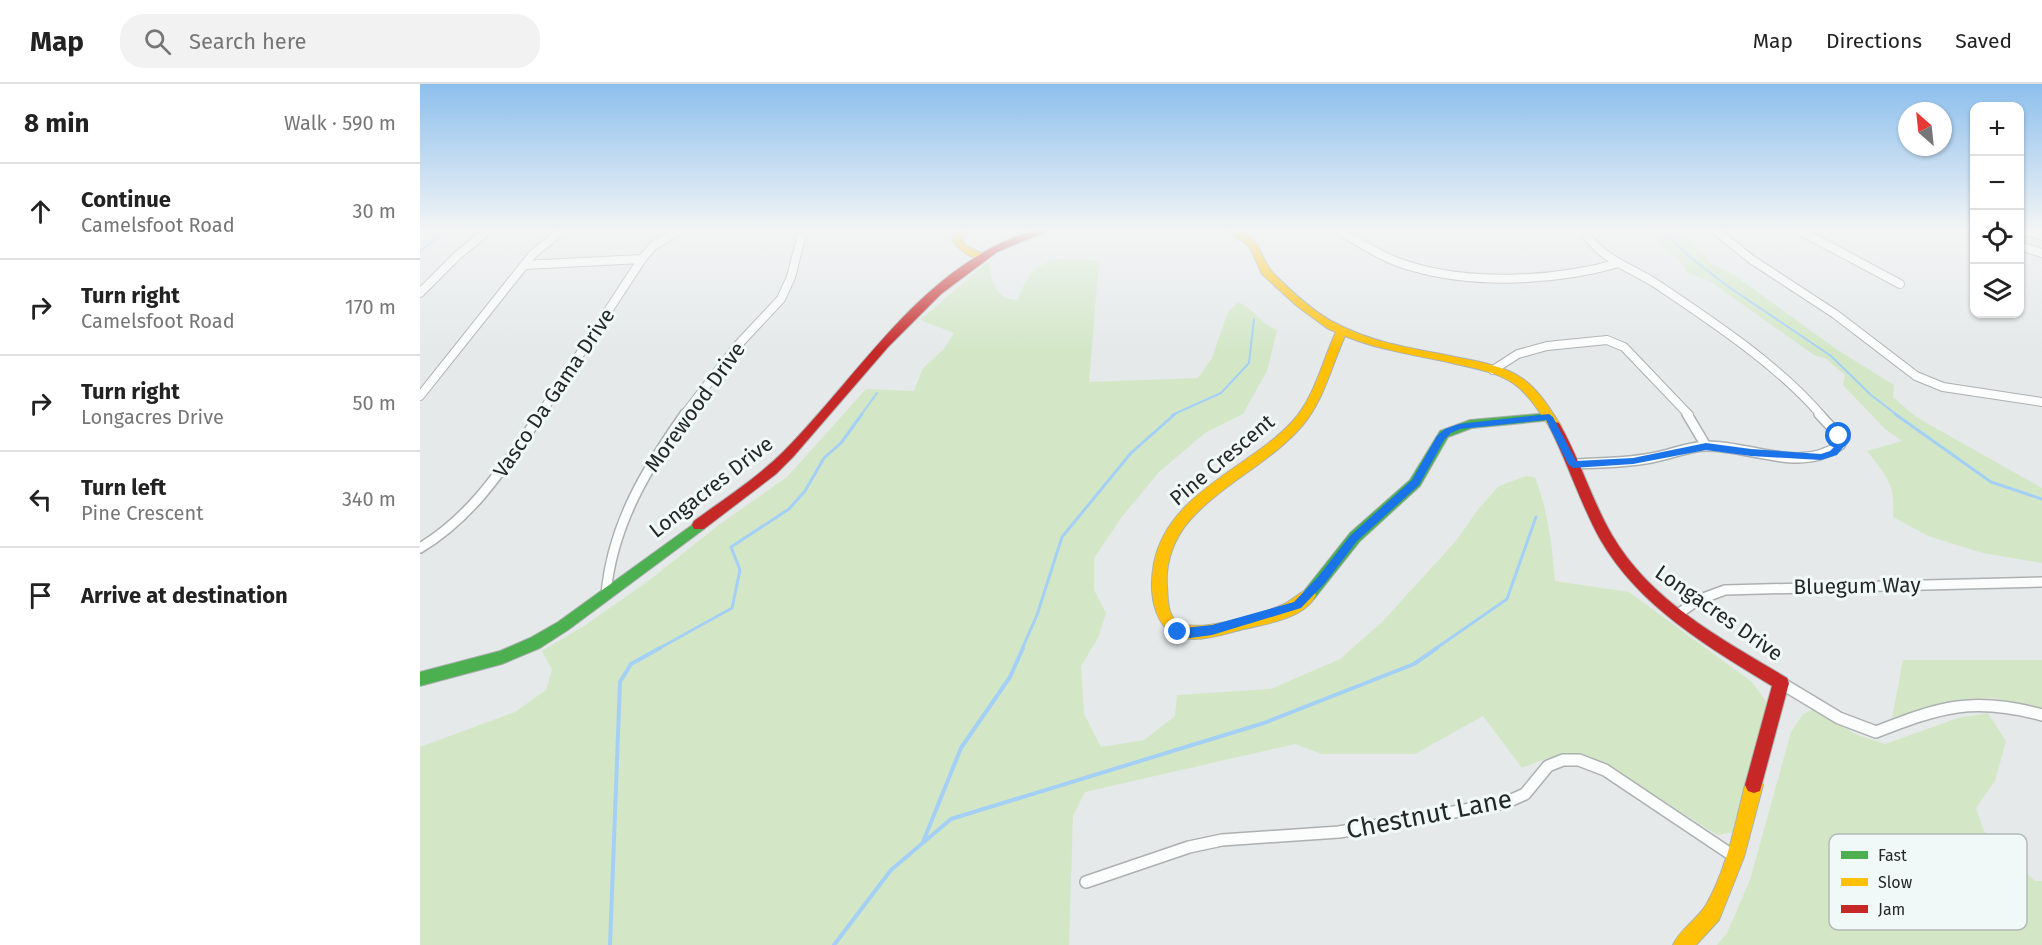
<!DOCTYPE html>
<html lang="en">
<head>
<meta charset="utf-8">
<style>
  :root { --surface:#fff; --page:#f2f2f2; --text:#222; --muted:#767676; --line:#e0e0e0 }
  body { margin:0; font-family:"Fira Sans",sans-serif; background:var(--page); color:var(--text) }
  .controls { position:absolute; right:18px; top:18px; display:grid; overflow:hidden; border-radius:12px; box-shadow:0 2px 4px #0004 }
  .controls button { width:54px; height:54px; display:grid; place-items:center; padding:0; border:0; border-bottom:2px solid var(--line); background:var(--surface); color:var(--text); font:30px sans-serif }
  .compass { position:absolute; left:1478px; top:18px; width:54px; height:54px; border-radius:50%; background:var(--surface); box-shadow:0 2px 4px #0004; rotate:333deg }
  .stop { position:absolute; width:18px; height:18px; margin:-14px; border:4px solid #1a73e8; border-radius:50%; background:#fff }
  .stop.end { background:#1a73e8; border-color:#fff; box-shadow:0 2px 6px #0008 }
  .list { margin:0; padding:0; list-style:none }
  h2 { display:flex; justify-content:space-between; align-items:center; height:78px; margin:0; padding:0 24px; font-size:26px }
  h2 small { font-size:20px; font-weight:400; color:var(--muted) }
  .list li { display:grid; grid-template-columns:39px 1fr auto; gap:18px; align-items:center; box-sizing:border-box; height:96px; padding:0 24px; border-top:2px solid var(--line) }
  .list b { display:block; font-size:22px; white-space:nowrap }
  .list p { margin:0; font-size:20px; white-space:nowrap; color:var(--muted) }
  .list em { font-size:20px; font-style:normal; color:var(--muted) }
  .icon { flex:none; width:33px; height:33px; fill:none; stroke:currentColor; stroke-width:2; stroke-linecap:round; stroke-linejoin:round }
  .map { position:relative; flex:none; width:1622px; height:861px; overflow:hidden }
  header { display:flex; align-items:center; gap:36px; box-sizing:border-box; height:84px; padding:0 30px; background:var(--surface); border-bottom:2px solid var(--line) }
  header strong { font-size:28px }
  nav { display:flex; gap:33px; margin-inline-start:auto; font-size:21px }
  .search { width:420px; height:54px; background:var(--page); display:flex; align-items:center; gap:15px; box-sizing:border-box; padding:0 21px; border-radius:24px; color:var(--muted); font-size:22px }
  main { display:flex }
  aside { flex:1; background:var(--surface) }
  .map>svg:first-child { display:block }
  .green { fill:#d3e7c7 }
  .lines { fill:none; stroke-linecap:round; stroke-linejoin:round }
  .stream-far2 { stroke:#a4d0f5; stroke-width:2 }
  .stream-far1 { stroke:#a4d0f5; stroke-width:3 }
  .stream { stroke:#a4d0f5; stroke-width:4 }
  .street-far2-casing { stroke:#adb0b0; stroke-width:10 }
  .street-far1-casing { stroke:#adb0b0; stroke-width:12 }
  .street-casing { stroke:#adb0b0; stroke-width:14 }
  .fast-casing { stroke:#adb0b0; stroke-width:2 }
  .slow-casing { stroke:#adb0b0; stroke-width:2 }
  .jam-casing { stroke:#adb0b0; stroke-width:2 }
  .street-far2 { stroke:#fbfcfc; stroke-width:8 }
  .street-far1 { stroke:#fbfcfc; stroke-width:9 }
  .street { stroke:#fbfcfc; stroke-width:11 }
  .fast { fill:#4caf50; fill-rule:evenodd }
  .slow { fill:#ffc107; fill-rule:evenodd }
  .jam { fill:#c62828; fill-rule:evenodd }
  .route { fill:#1a73e8 }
  .labels { text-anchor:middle; stroke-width:6; stroke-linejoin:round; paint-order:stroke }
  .street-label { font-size:21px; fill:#242726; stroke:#f0f9f8 }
  .near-street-label { font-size:26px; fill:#242726; stroke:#f0f9f8 }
  .key { fill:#f0f9f8; stroke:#b3bab9; stroke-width:1.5 }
  .key-label { font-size:16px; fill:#242726 }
</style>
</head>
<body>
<header>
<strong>Map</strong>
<div class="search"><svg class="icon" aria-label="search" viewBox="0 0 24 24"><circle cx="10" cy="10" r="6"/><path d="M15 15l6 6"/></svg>Search here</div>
<nav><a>Map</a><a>Directions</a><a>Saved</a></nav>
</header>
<main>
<aside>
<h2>8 min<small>Walk · 590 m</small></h2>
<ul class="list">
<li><svg class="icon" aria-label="ahead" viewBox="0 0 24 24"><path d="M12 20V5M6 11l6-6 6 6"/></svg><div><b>Continue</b><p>Camelsfoot Road</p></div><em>30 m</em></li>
<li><svg class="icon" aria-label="right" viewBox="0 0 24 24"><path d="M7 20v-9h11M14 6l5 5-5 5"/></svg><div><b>Turn right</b><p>Camelsfoot Road</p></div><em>170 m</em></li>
<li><svg class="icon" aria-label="right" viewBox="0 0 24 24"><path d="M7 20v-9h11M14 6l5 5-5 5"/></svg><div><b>Turn right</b><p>Longacres Drive</p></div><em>50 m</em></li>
<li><svg class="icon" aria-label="left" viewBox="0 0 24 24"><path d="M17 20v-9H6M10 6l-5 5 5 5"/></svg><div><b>Turn left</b><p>Pine Crescent</p></div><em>340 m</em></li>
<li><svg class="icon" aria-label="arrive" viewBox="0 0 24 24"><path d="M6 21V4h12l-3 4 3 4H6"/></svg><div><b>Arrive at destination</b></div></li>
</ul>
</aside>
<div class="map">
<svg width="1622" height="861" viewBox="0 0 1622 861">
  <rect width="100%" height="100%" fill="#e5e9e9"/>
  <!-- green -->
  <path class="green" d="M1236,146h21l30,27 4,7 23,11 102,74 58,36 -1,12 23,20 126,71v75l-59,-10 -55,-17 -35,-19c3,-32 -7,-42 -26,-66l35,-10 -17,-12 -42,-44 2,-10 -20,-17 -11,-3 -106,-75 -20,-7 -7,-11 -26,-23 6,-5z
    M637,175l42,1 -10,122 109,-4 14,-20 16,-46 10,-10c17,7 23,23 39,28l-10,41 -24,43 -38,19 -46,39 -38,46 -27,40v32l12,23 -8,25 -17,28 3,48 17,33 43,-7 31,-24 2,-21 94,-6 69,-30 42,-37 74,-81 23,-33 20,-22 27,-10 9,1c13,35 17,68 20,104l74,11 123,90 15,21 -33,129 -17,3 -108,-69c-36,-14 -52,-13 -87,2l-39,-52 -68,38h-93l-27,-10 -210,48 -12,24 -4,129h-649v-198l95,-35 31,-22 6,-20 -10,-19 42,-25 63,-44 73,-58 67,-47 79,-88 48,2 9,-23 21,-19 10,-16 -34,-13 65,-56 5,-1c-1,18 7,37 27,37 10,-22 16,-35 40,-41z
    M1483,576h139v50l-48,-12 -32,1 -70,19z
    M1395,625l40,25 30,10 73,-26 30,-5 18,28 -11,40 -19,27 8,23 51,50h7v64h-325l10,-12 23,-53 41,-148 12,-18z"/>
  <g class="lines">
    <!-- stream-far2 -->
    <path class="stream-far2" d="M9,146l9,7
      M1243,146l27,27 36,28 105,71 40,39 26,20
      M0,167l28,-21
      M441,331l16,-22
      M752,331l49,-22 28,-30 5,-44"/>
    <!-- stream-far1 -->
    <path class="stream-far1" d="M1475,330l96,68 51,17
      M238,565l74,-41 8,-38 -9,-23 58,-38 16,-18 19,-33 17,-15 21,-29
      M602,565l15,-34 25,-78 69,-84 44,-39
      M1015,565l72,-50 29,-82"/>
    <!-- stream -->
    <path class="stream" d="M503,758l38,-94 49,-71 13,-29
      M190,861l10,-263 11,-18 29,-16
      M414,861l57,-75 60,-51 313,-96 150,-59 23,-16"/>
    <defs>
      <path id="street-far2" d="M918,146c24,14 48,30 75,37 62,18 144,14 206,-4
        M1168,146l-1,6c18,25 47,33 71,49 55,37 120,80 163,130
        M1295,146l36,29 84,55 81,62 27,11 99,15
        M1379,146l101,54
        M1547,146l7,2
        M1601,146l21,6
        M1600,162l22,7
        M104,181l118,-6
        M0,209l39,-39 30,-24
        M1073,286l25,-16 29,-8 60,-6 17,7 65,68
        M0,312l113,-142 29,-24
        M120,331l102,-156 11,-13 26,-16
        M264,331l53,-69 44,-47 10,-22 12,-47"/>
      <path id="street-far1" d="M1267,330l19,32
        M1153,380c26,-1 52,-1 78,-6 18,-3 36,-11 54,-12 45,-1 95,28 135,-1l-8,-17 -13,-14
        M0,464c55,-33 85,-84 121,-134
        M186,510c6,-68 40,-125 79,-180
        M1258,530l20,-14 27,-10 317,-8"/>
      <path id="street" d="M1361,599l58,35 37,14c64,-25 97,-36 166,-17
        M666,798l103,-35 33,-7 117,-8 166,-29 20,-9 23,-28 15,-6h16l26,10 130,87"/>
      <path id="fast" d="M1129,329l4,1 2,3 -2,3 -81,8 -24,9 -28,49 -60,55 -46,58 -5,2 -5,-2 -2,-4 2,-4 46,-58 60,-53 30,-49 30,-11z
        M279,436l5,1 2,4 -2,4 -136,101 -28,18 -38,16 -82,22v-14l80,-21 30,-13 28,-16z"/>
      <path id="slow" d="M540,146h9l-7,10 4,6 19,9v4c-14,1 -25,-9 -33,-19z
        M807,146c35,0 30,26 46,43 18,18 41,40 64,51 38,20 81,25 123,34 20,4 43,8 60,19 18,11 30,32 41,49l-2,3h-8c-11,-16 -22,-35 -38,-46 -18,-12 -41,-15 -61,-20 -36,-8 -73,-13 -107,-27 -14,31 -21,64 -43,90 -32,37 -79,57 -112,94 -16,18 -25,42 -23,67 1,11 0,26 9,34 16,14 87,-7 106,-16 10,-4 17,-13 27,-16l5,2 2,4c-11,23 -50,29 -72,34 -17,4 -33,10 -50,10 -40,0 -46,-44 -40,-76 14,-70 94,-94 138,-141 23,-25 30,-60 44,-90l-9,-4 -30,-22 -35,-32 -12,-27z
        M1334,693l6,2 3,6 -19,72 -25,63 -23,25h-23c7,-16 24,-25 33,-40 21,-36 29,-80 39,-120l3,-6z"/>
      <path id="jam" d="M617,146h13l-53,22 -56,42 -53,53 -95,110 -17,17 -72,55h-10l-2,-4 2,-4c30,-22 63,-43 90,-70 68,-68 122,-159 211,-205 13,-7 28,-12 42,-16z
        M1135,338l4,1c21,36 32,76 53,112 39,67 110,104 175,143l2,5 -29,108 -6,2 -6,-2 -3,-6 27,-99c-65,-40 -133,-79 -172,-147 -20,-36 -32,-76 -51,-113z"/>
    </defs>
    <!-- street-far2 casing -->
    <use href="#street-far2" class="street-far2-casing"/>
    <!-- street-far1 casing -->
    <use href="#street-far1" class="street-far1-casing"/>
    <!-- street casing -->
    <use href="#street" class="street-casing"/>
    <!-- fast casing -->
    <use href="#fast" class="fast-casing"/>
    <!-- slow casing -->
    <use href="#slow" class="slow-casing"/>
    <!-- jam casing -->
    <use href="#jam" class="jam-casing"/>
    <!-- street-far2 -->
    <use href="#street-far2" class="street-far2"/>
    <!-- street-far1 -->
    <use href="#street-far1" class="street-far1"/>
    <!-- street -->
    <use href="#street" class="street"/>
    <!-- fast -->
    <use href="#fast" class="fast"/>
    <!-- slow -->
    <use href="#slow" class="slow"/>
    <!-- jam -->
    <use href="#jam" class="jam"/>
  </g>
  <!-- sky -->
  <linearGradient id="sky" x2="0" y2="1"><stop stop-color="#8dbfed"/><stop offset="0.55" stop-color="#f3f5f5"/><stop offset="1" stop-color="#f3f5f5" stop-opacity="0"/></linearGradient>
  <rect width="1622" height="266" fill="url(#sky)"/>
  <!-- route -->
  <path class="route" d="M1129,330l4,3 23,44 57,-3 73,-15 45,6 70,5 9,-3 6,-6 -1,-9 4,-3 5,3 1,9 -8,10 -16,5 -70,-4 -45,-6 -73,14 -60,4 -5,-4 -22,-44 -86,9 -9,4 -7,7 -25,45 -62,56 -32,42 -24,25 -89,27 -22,3 -16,-3v-6l38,-4 82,-23 24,-25 32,-41 62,-56 25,-44 8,-7 14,-5z"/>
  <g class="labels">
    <!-- street labels -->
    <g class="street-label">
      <text transform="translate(134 309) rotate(-56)" y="7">Vasco Da Gama Drive</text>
      <text transform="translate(275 323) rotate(-54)" y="7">Morewood Drive</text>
      <text transform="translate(802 376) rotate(-40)" y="7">Pine Crescent</text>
      <text transform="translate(291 403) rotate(-38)" y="7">Longacres Drive</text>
      <text transform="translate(1437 502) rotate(-1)" y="7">Bluegum Way</text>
      <text transform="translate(1299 529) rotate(35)" y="7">Longacres Drive</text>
    </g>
    <!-- near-street labels -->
    <g class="near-street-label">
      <text transform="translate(1009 730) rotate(-11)" y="9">Chestnut Lane</text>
    </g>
  </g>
  <!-- legend -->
  <rect x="1409" y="750" width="198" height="96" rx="9" class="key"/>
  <rect x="1421" y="767" width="27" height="8" fill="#4caf50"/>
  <rect x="1421" y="794" width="27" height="8" fill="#ffc107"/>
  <rect x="1421" y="821" width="27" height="8" fill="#c62828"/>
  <g class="key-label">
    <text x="1458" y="777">Fast</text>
    <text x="1458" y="804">Slow</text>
    <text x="1458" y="831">Jam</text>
  </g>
</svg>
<div class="controls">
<button>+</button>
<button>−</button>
<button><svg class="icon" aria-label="locate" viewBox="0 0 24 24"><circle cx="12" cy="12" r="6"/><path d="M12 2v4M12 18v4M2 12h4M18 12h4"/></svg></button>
<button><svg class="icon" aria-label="layers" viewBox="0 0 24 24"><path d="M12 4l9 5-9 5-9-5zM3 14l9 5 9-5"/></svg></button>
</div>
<svg class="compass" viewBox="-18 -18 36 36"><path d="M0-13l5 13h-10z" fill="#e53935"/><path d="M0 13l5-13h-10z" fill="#767676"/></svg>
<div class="stop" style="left:1419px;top:352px"></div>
<div class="stop end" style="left:758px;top:548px"></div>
</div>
</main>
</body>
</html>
